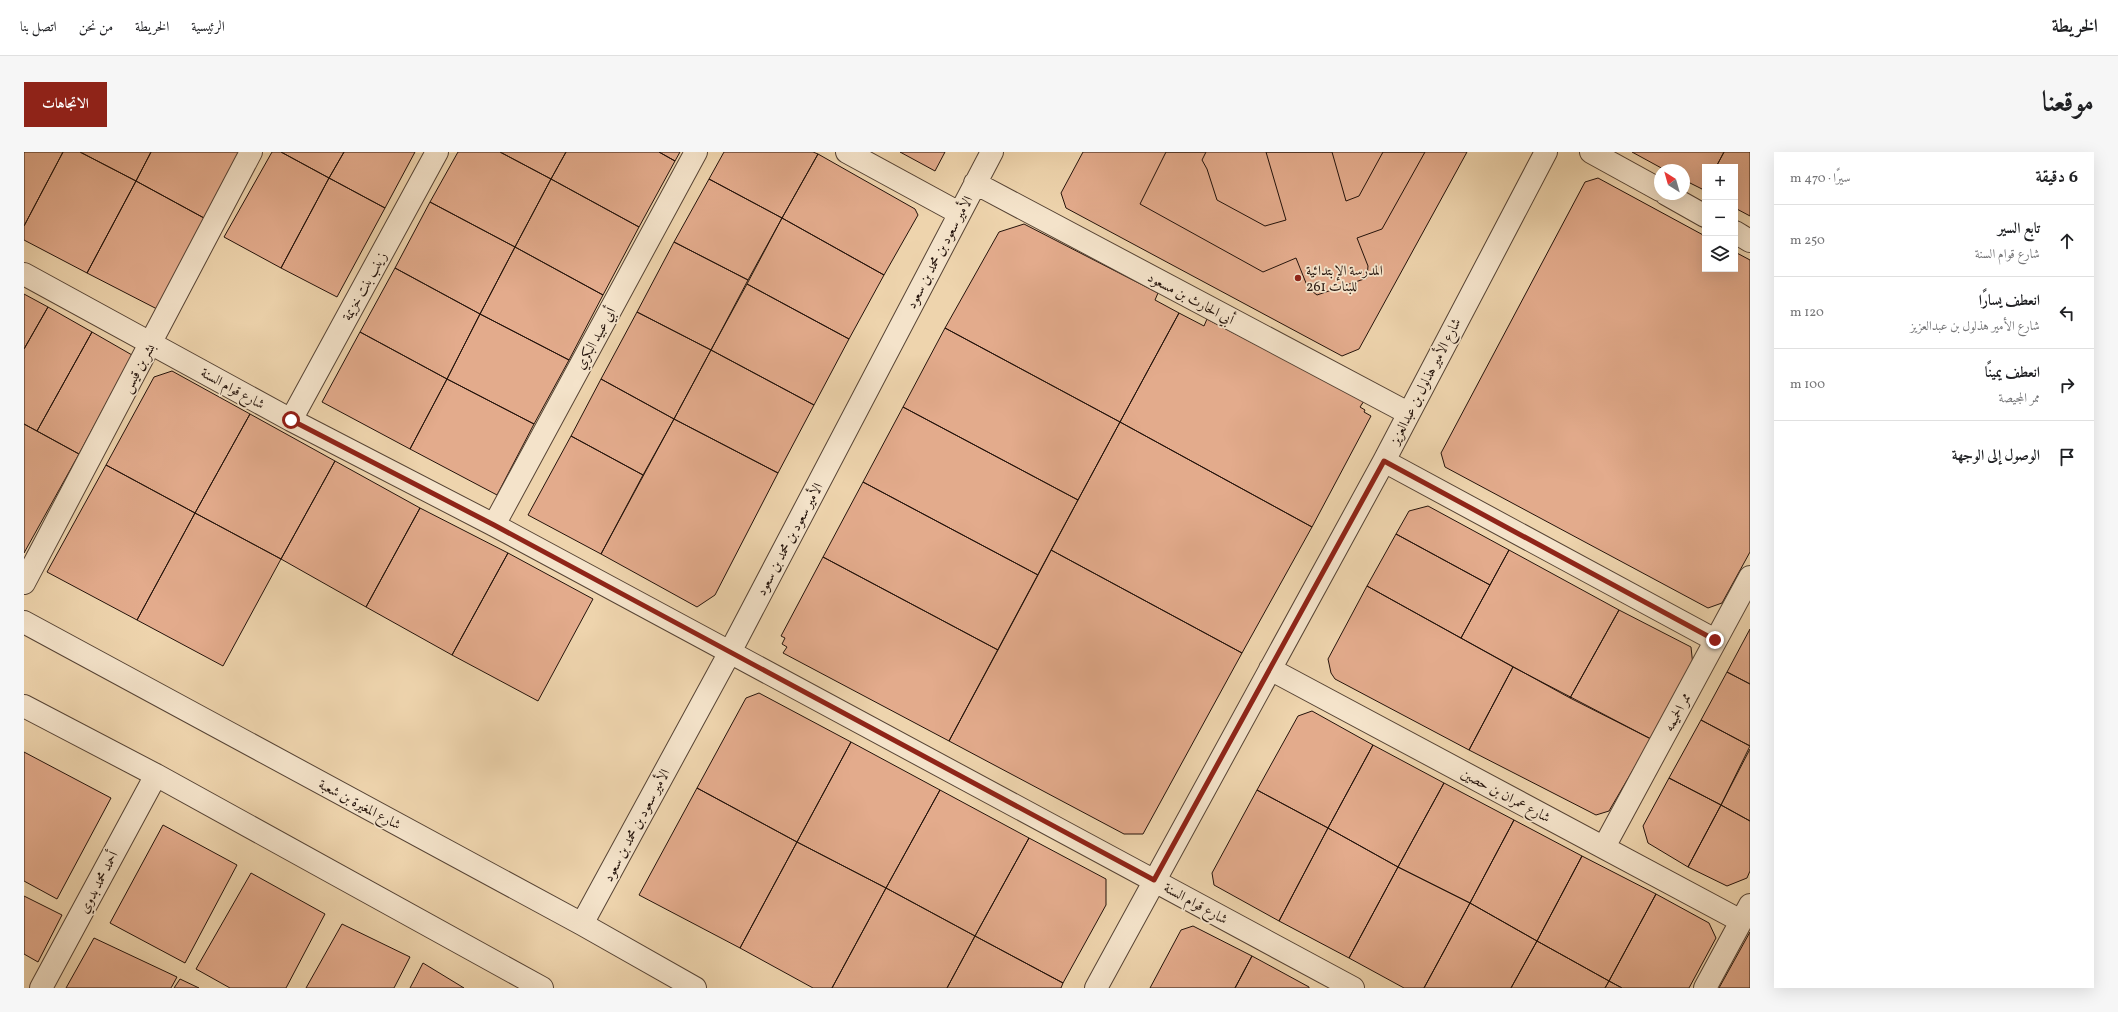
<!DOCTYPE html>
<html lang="ar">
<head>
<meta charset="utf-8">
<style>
  :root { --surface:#fff; --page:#f6f6f6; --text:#202124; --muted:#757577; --line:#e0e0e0; --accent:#8f2418 }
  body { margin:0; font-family:Vollkorn,Amiri,serif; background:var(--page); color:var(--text); direction:rtl }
  .controls { position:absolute; right:12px; top:12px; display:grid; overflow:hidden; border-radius:0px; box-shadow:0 4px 16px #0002 }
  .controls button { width:36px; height:36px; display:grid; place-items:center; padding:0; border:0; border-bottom:1px solid var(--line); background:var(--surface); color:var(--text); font:20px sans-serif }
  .compass { position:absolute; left:1630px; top:12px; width:36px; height:36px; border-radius:50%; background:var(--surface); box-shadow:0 4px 16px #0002; rotate:323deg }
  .stop { position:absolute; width:12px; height:12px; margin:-9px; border:3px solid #8f2418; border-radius:50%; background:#fff }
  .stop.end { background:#8f2418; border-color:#fff; box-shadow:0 1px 4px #0008 }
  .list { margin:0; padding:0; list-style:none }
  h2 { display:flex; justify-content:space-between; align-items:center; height:52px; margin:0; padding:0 16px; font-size:17px }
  h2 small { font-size:13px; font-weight:400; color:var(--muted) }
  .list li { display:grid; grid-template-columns:26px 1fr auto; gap:12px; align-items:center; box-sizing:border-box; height:72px; padding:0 16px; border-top:1px solid var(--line) }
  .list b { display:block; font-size:15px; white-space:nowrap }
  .list p { margin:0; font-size:13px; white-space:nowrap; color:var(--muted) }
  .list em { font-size:13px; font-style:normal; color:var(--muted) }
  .icon { flex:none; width:22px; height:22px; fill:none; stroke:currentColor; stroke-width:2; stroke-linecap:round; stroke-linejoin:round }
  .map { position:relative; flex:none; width:1726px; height:836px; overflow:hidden; direction:ltr; border-radius:0px }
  header { display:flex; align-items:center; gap:24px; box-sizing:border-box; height:56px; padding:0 20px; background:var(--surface); border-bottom:1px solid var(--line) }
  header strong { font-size:19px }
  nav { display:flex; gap:22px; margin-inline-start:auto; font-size:14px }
  .intro { display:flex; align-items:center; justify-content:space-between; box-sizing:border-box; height:96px; padding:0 24px }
  h1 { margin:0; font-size:28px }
  .button { padding:10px 18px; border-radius:0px; background:var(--accent); color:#fff; font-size:14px; font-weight:700 }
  main { display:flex; gap:24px; padding:0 24px }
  aside { flex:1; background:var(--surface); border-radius:0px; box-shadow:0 4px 16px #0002 }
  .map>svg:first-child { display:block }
  .building { fill:#e3ab8c; stroke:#24130b }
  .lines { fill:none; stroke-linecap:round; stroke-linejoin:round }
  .minor-casing { stroke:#564334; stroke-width:24 }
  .minor { stroke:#f4e3ca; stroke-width:22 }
  .route { stroke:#8f2418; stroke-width:5 }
  .poi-dot { fill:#8f2418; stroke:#f4e3ca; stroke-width:1.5 }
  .labels { text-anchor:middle; stroke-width:3.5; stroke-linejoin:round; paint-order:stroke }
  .street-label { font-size:14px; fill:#24130b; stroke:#f4e3ca }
  .poi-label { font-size:14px; fill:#24130b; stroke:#f4e3ca; text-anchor:start }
</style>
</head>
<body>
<header>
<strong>الخريطة</strong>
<nav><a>الرئيسية</a><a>الخريطة</a><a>من نحن</a><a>اتصل بنا</a></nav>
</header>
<div class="intro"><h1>موقعنا</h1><a class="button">الاتجاهات</a></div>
<main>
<aside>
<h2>6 دقيقة<small>سيرًا · 470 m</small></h2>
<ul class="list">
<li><svg class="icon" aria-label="ahead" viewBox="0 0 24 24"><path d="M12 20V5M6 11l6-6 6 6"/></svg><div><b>تابع السير</b><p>شارع قوام السنة</p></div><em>250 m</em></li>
<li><svg class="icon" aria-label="left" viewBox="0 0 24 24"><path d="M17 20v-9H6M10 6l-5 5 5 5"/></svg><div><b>انعطف يسارًا</b><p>شارع الأمير هذلول بن عبدالعزيز</p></div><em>120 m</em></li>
<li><svg class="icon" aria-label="right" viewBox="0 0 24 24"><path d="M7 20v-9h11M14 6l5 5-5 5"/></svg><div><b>انعطف يمينًا</b><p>ممر المجيصة</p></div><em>100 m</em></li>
<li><svg class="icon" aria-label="arrive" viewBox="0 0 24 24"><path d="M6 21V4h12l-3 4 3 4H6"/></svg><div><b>الوصول إلى الوجهة</b></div></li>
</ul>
</aside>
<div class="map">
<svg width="1726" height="836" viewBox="0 0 1726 836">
  <rect width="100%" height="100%" fill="#eed4ad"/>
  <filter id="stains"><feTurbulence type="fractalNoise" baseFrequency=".005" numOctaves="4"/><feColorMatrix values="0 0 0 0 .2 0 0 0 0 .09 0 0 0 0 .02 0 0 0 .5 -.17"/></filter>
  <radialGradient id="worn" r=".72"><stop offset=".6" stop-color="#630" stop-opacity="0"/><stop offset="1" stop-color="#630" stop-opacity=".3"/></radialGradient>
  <!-- building -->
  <path class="building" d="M0,0h39l-39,74z
    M39,0h17l56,29 -49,92 -63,-33v-14z
    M56,0h71l-15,29z
    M127,0h88l-35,66 -68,-37z
    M248,0h9l48,26 -48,90 -57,-31z
    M257,0h63l-15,26z
    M320,0h71l-30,56 -56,-30z
    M434,0h42l51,27 -36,68 -85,-45z
    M476,0h66l-15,27z
    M542,0h93l16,9 -36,66 -88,-48z
    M635,0h21l-5,9z
    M700,0h89l5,2 -36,64 -73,-39z
    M876,0h45l-10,19z
    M1059,0h384l-108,197 -17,7 -276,-148 -5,-15z
    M1142,0h40l-4,8 5,9 10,31 48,26 21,-6 -20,-68h66l14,49 13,-5 24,-44h42l-43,77 -25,9 11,28 -1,12 -50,17 -9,-7 -12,-30 -33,14 -123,-68z
    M1608,0h92l-8,15h-11l-1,23 -20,-10v-10h-19z
    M1700,0h26v64l-15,-8v-41h-19z
    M794,2l97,55 3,6 -34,60 -102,-57z
    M305,26l56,30 -48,89 -56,-29z
    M1574,26l107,58v33h30v-17l15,8v292l-28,51 -14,5 -263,-141 -4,-14 144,-271z
    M527,27l88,48 -36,68 -88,-48z
    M685,27l73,39 -34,62 -74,-38z
    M112,29l68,37 -47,91 -70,-36z
    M406,50l85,45 -35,67 -85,-46z
    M758,66l102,57 -35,64 -102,-55z
    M1000,72l134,69 -3,7 24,13 -59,109 -175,-94 54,-96z
    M650,90l74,38 -37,70 -74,-38z
    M491,95l88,48 -34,65 -89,-46z
    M371,116l85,46 -33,65 -87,-47z
    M723,132l102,55 -35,66 -103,-55z
    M0,142l24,13 -24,42z
    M24,155l44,25 -55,99 -13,-7v-75z
    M613,160l74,38 -37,69 -73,-40z
    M1155,161l25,13 3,-7 157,82 -4,6 5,3 -1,2 7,4 -59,111 -192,-105z
    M456,162l89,46 -35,64 -87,-45z
    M921,176l175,94 -42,78 -175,-93z
    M68,180l40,23 -53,99 -42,-23z
    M336,180l87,47 -37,70 -88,-47z
    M687,198l103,55 -36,68 -104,-54z
    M148,219l78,43 -55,99 -89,-48 48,-88z
    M423,227l87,45 -37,71 -87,-46z
    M577,227l73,40 -31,56 -72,-39z
    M879,255l175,93 -40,75 -175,-93z
    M226,262l85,47 -54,98 -86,-46z
    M650,267l104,54 -63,122 -18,12 -96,-53z
    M1096,270l192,105 -70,126 -191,-103z
    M0,272l55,30 -55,99z
    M547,284l72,39 -42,79 -73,-39z
    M311,309l85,47 -54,99 -85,-48z
    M82,313l89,48 -58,107 -90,-48z
    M839,330l175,93 -40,75 -175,-93z
    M1404,354l81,44 -19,35 -94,-51 13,-23z
    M396,356l88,45 -56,102 -86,-48z
    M171,361l86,46 -58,107 -86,-46z
    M1372,382l94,51 -29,53 -94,-52z
    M1027,398l191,103 -99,181h-19l-175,-93z
    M1485,398l110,60 -49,88 -109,-60z
    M484,401l85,46 -55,102 -86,-46z
    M799,405l175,93 -49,91 -166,-88 4,-6 -5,-3 3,-6 -4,-2z
    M1343,434l146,81 -44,83 -134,-71 -4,-6 -3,-14z
    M1595,458l72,37 2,19 -42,73 -81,-41z
    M1726,477v55l-23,-12z
    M1489,515l138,72 -42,72 -13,4 -127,-65z
    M1703,520l23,12v62l-49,-26z
    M735,541l92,49 -54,100 -100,-54 49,-90z
    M1288,559l61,34 -45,83 -71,-38 41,-74z
    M1677,568l49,26 -29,59 -52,-27z
    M827,590l89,48 -54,98 -89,-46z
    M1349,593l71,38 -46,84 -70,-39z
    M1726,597v72l-29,-16z
    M0,600l87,46 -54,101 -33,-18z
    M1645,626l52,27 -33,62 -40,-24 -5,-17z
    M1420,631l70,37 -44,83 -72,-36z
    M673,636l100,54 -57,106 -101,-53z
    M916,638l89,48 -54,98 -89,-48z
    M1233,638l71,38 -49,93 -65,-36 -2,-12z
    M1697,653l29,16v50l-3,7 -20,8 -39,-19z
    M1490,668l68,36 -45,85 -67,-38z
    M139,673l74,40 -52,98 -75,-40z
    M1304,676l70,39 -49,91 -70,-37z
    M1005,686l77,41v26l-43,78 -88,-47z
    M773,690l89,46 -54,100h-19l-73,-40z
    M1558,704l74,38 -47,87 -72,-40z
    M1374,715l72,36 -46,85h-20l-55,-30z
    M227,721l74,41 -39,74h-56l-34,-19z
    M862,736l89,48 -28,52h-115z
    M1632,742l53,29 7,15 -27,50h-67l-13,-7z
    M0,744l38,19 -24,47 -14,-8z
    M1446,751l67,38 -26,47h-87z
    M318,772l68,33 -16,31h-88z
    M1169,774l59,30 -17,32h-85l31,-58z
    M1726,780v56h-31z
    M951,784l88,47 -2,5h-114z
    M70,786l83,39 -6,11h-105z
    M1513,789l72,40 -4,7h-94z
    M1228,804l57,31v1h-74z
    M399,811l41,25h-54z
    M156,827l19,9h-25z
    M1585,829l13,7h-17z"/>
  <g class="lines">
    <defs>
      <path id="minor" d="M823,0l112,61
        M1567,0l69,38
        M951,31l433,230
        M1642,42l39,22
        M1711,80l15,9
        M0,122l267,146 203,105 859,463
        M267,268l146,-268
        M1360,309l331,179
        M470,373l202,-373
        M0,431l227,-431
        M0,470l558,302 113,64
        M1246,517l471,252
        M0,554l132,69 386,213
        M1580,695l146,-270
        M558,772l148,-272 262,-500
        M17,836l115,-213
        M1072,836l288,-527 162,-309
        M1681,836l45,-83"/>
    </defs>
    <!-- minor casing -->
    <use href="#minor" class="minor-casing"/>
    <!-- minor -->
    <use href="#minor" class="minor"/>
  </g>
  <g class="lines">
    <!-- route -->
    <path class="route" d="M267,268l203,105 660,355 230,-419 331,179"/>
  </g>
  <!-- markers -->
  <circle class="poi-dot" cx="1274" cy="126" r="4"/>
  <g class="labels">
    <!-- street labels -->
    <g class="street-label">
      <text transform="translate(915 100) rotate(-62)" y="5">الأمير سعود بن محمد بن سعود</text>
      <text transform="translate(340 134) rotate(-61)" y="5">زينب بنت خزيمة</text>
      <text transform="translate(1167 146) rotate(28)" y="5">أبي الحارث بن مسعود</text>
      <text transform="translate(571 186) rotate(-61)" y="5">أبي عبيد البكري</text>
      <text transform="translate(114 216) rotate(-62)" y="5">بشر بن قيس</text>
      <text transform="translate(1401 229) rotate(-63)" y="5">شارع الأمير هذلول بن عبدالعزيز</text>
      <text transform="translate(209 236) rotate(29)" y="5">شارع قوام السنة</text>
      <text transform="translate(765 387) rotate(-62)" y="5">الأمير سعود بن محمد بن سعود</text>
      <text transform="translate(1653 560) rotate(-62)" y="5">ممر الحميمه</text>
      <text transform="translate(1482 643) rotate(28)" y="5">شارع عمران بن حصين</text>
      <text transform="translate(336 652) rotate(28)" y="5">شارع المغيرة بن شعبة</text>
      <text transform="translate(612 673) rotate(-62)" y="5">الأمير سعود بن محمد بن سعود</text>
      <text transform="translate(74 730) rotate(-62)" y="5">أحمد محمد بدوي</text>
      <text transform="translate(1172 751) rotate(29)" y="5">شارع قوام السنة</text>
    </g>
    <!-- poi labels -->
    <g class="poi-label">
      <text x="1282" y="123">المدرسة الإبتدائية<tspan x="1282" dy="16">261 للبنات</tspan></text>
    </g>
  </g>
  <rect width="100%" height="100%" filter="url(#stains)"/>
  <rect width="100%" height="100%" fill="url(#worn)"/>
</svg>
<div class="controls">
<button>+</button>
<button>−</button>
<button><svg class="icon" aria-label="layers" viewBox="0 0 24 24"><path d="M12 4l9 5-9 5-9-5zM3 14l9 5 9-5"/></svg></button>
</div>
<svg class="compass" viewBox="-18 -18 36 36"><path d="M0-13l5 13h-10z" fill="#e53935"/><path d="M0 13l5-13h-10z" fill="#757577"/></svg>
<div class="stop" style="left:267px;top:268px"></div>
<div class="stop end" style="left:1691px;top:488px"></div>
</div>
</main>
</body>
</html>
